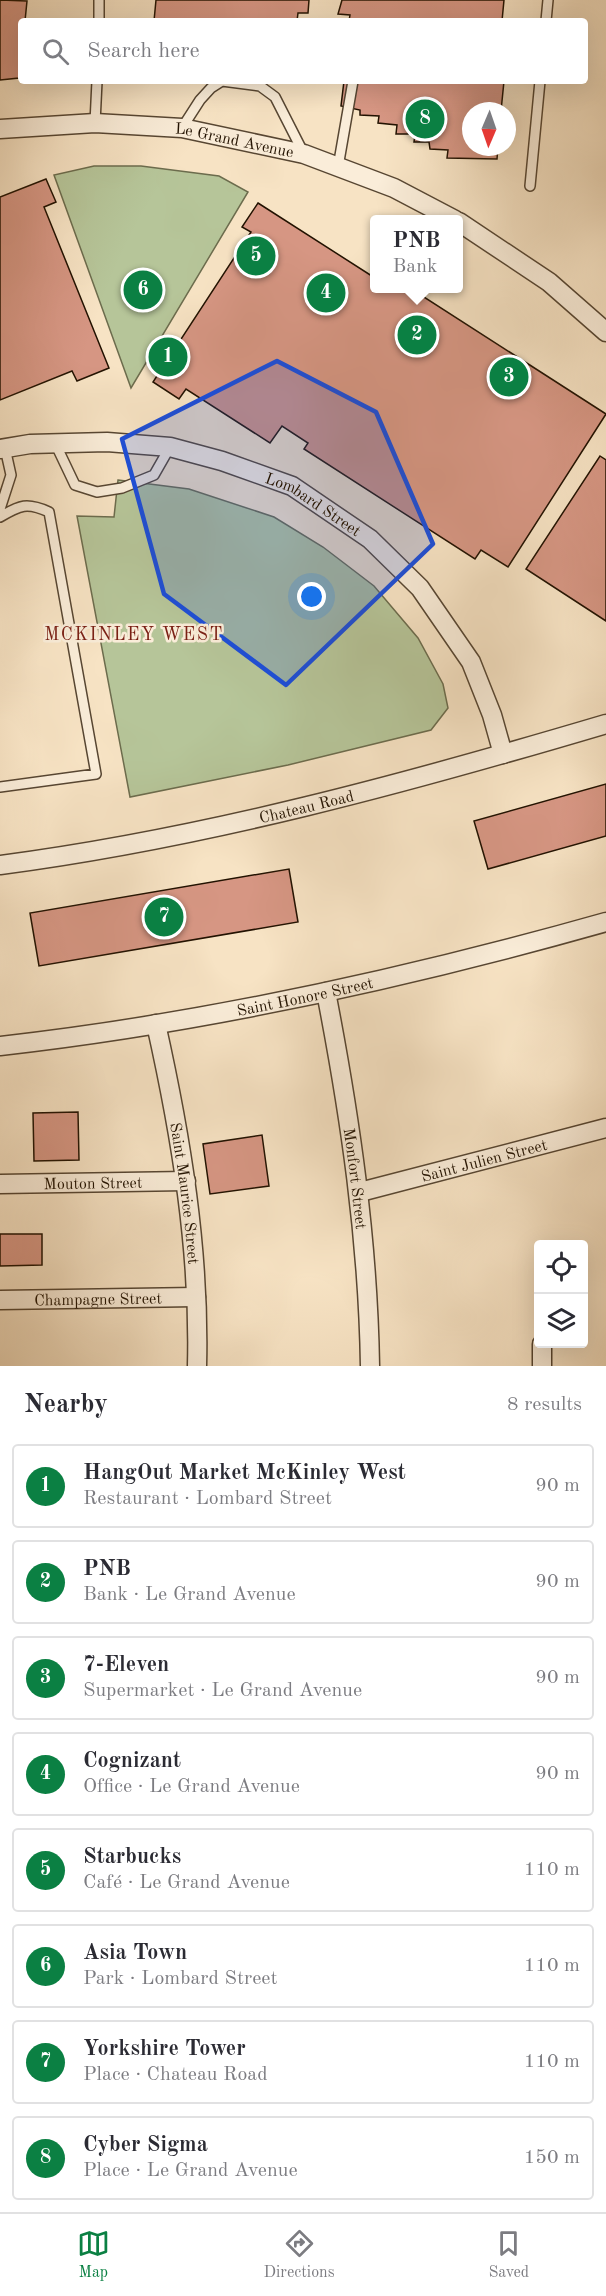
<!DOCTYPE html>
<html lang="en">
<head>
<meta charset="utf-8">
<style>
  :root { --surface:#fff; --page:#f7f7f7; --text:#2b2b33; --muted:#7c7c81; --line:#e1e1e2; --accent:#0b8043 }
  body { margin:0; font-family:"Old Standard TT",serif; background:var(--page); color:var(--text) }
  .controls { position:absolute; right:18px; bottom:18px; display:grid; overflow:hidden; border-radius:6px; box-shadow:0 6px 24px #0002 }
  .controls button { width:54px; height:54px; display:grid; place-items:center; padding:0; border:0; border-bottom:2px solid var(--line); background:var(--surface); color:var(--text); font:30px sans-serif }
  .compass { position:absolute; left:462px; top:102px; width:54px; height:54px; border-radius:50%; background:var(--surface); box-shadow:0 6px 24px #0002; rotate:182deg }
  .you { position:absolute; left:312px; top:597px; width:21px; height:21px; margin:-15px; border:4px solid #fff; border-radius:50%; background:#1a73e8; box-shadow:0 0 0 9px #1a73e833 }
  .badge { display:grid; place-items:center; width:39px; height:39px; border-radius:50%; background:var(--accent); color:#fff; font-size:20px; font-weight:700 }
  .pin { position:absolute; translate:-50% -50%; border:3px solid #fff; box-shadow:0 2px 6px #0006 }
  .popup { position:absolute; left:370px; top:215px; width:93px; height:78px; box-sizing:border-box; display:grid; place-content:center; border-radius:6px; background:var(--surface); filter:drop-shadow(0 2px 4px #0005); font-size:20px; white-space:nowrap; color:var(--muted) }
  .popup b { font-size:22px; color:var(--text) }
  .popup::after { content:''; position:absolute; left:50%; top:100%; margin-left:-12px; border:12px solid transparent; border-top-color:var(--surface) }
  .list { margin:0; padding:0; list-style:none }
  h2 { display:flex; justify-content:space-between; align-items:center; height:78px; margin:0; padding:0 24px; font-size:26px }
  h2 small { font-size:20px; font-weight:400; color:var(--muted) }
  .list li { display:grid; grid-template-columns:39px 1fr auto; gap:18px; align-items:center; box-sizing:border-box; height:84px; margin:0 12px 12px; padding:0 12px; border:2px solid var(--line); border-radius:6px }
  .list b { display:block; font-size:22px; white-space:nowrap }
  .list p { margin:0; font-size:20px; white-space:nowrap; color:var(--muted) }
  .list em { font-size:20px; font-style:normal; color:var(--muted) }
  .icon { flex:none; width:33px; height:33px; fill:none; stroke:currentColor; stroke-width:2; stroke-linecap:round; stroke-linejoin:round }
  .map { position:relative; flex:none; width:606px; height:1366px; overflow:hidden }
  .search { position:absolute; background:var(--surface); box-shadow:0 6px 24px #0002; left:18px; right:18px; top:18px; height:66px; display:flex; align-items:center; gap:15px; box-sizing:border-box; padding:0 21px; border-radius:6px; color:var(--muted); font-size:22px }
  .sheet { height:846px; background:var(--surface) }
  nav { display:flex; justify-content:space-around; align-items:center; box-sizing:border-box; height:84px; border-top:2px solid var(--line); background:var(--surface); font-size:16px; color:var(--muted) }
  nav a { display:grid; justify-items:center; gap:3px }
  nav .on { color:var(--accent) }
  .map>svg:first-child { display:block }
  .green { fill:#b6c599; stroke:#6c6c4d; stroke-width:1.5 }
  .building { fill:#d69683; stroke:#221201; stroke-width:1.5 }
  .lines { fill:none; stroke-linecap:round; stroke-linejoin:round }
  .service-casing { stroke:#574632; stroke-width:12 }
  .minor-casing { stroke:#574632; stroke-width:21 }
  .service { stroke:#faedd9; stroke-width:9 }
  .minor { stroke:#faedd9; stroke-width:18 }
  .marked { fill:#1d4ed8; fill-opacity:0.2; stroke:#1d4ed8; stroke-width:4.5; stroke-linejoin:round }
  .labels { text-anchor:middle; stroke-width:5; stroke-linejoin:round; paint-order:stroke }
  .street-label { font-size:16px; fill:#221201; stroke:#faedd9 }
  .neighbourhood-label { font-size:18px; letter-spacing:1.5px; fill:#7a1f14; stroke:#faedd9 }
</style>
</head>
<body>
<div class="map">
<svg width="606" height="1366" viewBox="0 0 606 1366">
  <rect width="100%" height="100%" fill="#f7e3c4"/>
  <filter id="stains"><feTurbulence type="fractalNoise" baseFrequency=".00333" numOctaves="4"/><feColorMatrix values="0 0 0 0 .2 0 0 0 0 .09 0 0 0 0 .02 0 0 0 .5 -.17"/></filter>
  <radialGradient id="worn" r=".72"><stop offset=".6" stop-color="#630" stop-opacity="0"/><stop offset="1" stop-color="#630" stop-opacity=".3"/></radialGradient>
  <!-- green -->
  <path class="green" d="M94,166h47l78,10 29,16 -117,196 -77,-213z
    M118,480l71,9 85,28 49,30 51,39 44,52 25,46 5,24 -17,22 -143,35 -158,32 -53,-281 37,1z"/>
  <!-- building -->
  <path class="building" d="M0,0l27,1 -2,20h-4l-2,57 -19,2z
    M156,0h153l-1,13h-10l-1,8h-143z
    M342,0h162l-2,21h-153l1,-6 -12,-1z
    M344,81h160l-3,30h-30v36h27l-1,12 -50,-1 1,-8 -18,-1 -1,-7h-15l1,-8h-19l1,-9 -19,-2 1,-7 -19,-1v-5l-19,-4z
    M46,179l10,23 -12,5 65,161 -32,13 -5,-10 -72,29v-203z
    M258,203l117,75v10h35l196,126 -98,153 -27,-17 -6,9 -171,-110 4,-6 -26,-17 -12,17 -84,-54 -7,10 -26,-17 98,-150 -9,-5z
    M600,456l6,4v161l-80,-52z
    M606,784v52l-118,33 -14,-48z
    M289,869l9,53 -259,44 -9,-53z
    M78,1112l1,48 -45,1 -1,-48z
    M262,1135l7,51 -59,8 -7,-50z
    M0,1234h42v31l-42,1z"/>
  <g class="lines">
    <defs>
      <path id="service" d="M99,21v-21
        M546,21l2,-21
        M95,123l2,-42
        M182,128l18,-28 11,-12 11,-7 38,5 15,11 29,57
        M338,167l15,-86
        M530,186l10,-105
        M55,443l20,42 22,7 25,-4 32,-13 16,-28
        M0,509l11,-34 -6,-27
        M0,517c20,-12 27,-15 49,-5l47,262 -96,13"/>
      <g id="minor">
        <path id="s1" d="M0,129l95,-6 87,5 122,26 90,34 61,32"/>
        <path d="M459,222l90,60 57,50"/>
        <path id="s2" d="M0,449l30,-5 77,-2 63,5 52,14 70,25 78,53 50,49 51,74 21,53 11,39"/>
        <path id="s3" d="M0,865c206,-27 407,-82 606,-141"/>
        <path id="s4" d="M326,992c24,124 42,247 44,374"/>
        <path id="s5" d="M156,1024c25,112 44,227 41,342"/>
        <path id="s6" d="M0,1046c205,-23 408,-68 606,-124"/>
        <path id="s7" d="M0,1184l186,-3"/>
        <path id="s8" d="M360,1192l246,-64"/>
        <path id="s9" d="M0,1300l196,-3"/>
        <path d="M542,1344v22"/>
      </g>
    </defs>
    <!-- service casing -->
    <use href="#service" class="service-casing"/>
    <!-- minor casing -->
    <use href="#minor" class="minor-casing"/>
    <!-- service -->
    <use href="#service" class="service"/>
    <!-- minor -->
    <use href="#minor" class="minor"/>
  </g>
  <!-- marked area -->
  <path class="marked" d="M277,361l99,51 57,132 -147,141 -122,-91 -42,-155z"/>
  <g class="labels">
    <!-- street labels -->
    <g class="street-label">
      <text dy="6" stroke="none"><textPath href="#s1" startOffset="236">Le Grand Avenue</textPath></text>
      <text dy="6" stroke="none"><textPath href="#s2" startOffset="326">Lombard Street</textPath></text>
      <text dy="6" stroke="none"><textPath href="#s3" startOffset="312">Chateau Road</textPath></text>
      <text dy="6" stroke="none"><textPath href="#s6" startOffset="309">Saint Honore Street</textPath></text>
      <text dy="6" stroke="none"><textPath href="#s8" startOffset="128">Saint Julien Street</textPath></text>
      <text dy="6" stroke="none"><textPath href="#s4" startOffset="189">Monfort Street</textPath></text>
      <text dy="6" stroke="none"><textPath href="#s7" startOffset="93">Mouton Street</textPath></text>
      <text dy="6" stroke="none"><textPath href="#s5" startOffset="172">Saint Maurice Street</textPath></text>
      <text dy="6" stroke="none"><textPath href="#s9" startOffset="98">Champagne Street</textPath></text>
    </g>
    <!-- neighbourhood labels -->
    <g class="neighbourhood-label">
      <text x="134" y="640">MCKINLEY WEST</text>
    </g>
  </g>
  <rect width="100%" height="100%" filter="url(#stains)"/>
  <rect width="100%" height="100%" fill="url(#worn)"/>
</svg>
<div class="controls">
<button><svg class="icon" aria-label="locate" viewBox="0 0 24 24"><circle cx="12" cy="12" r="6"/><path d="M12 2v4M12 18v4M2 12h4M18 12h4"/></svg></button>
<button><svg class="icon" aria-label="layers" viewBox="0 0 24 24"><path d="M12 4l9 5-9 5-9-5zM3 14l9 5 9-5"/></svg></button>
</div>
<svg class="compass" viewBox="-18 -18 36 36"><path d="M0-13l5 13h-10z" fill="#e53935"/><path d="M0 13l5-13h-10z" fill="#7c7c81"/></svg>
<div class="you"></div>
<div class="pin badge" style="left:168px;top:357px">1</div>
<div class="pin badge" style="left:417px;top:335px">2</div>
<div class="popup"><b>PNB</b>Bank</div>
<div class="pin badge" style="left:509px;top:377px">3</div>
<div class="pin badge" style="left:326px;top:293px">4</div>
<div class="pin badge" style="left:256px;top:256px">5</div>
<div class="pin badge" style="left:143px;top:290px">6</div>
<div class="pin badge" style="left:164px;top:917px">7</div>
<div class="pin badge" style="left:425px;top:119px">8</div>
<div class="search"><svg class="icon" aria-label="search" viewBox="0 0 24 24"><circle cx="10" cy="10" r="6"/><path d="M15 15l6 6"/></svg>Search here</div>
</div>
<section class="sheet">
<h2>Nearby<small>8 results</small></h2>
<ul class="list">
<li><span class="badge">1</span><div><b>HangOut Market McKinley West</b><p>Restaurant · Lombard Street</p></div><em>90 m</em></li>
<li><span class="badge">2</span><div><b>PNB</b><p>Bank · Le Grand Avenue</p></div><em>90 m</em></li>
<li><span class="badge">3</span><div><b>7-Eleven</b><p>Supermarket · Le Grand Avenue</p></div><em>90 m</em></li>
<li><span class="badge">4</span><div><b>Cognizant</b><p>Office · Le Grand Avenue</p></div><em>90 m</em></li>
<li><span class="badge">5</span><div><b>Starbucks</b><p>Café · Le Grand Avenue</p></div><em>110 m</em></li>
<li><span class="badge">6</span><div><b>Asia Town</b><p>Park · Lombard Street</p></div><em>110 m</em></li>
<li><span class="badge">7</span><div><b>Yorkshire Tower</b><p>Place · Chateau Road</p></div><em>110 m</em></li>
<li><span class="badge">8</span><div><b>Cyber Sigma</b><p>Place · Le Grand Avenue</p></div><em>150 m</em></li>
</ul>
</section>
<nav>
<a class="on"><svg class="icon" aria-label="map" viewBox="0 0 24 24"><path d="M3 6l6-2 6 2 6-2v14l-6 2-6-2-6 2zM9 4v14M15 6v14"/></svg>Map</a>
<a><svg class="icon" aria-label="directions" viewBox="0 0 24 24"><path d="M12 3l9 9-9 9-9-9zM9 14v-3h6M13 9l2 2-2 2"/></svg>Directions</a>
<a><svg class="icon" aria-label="saved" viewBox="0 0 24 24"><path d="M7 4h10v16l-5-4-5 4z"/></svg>Saved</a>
</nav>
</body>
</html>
